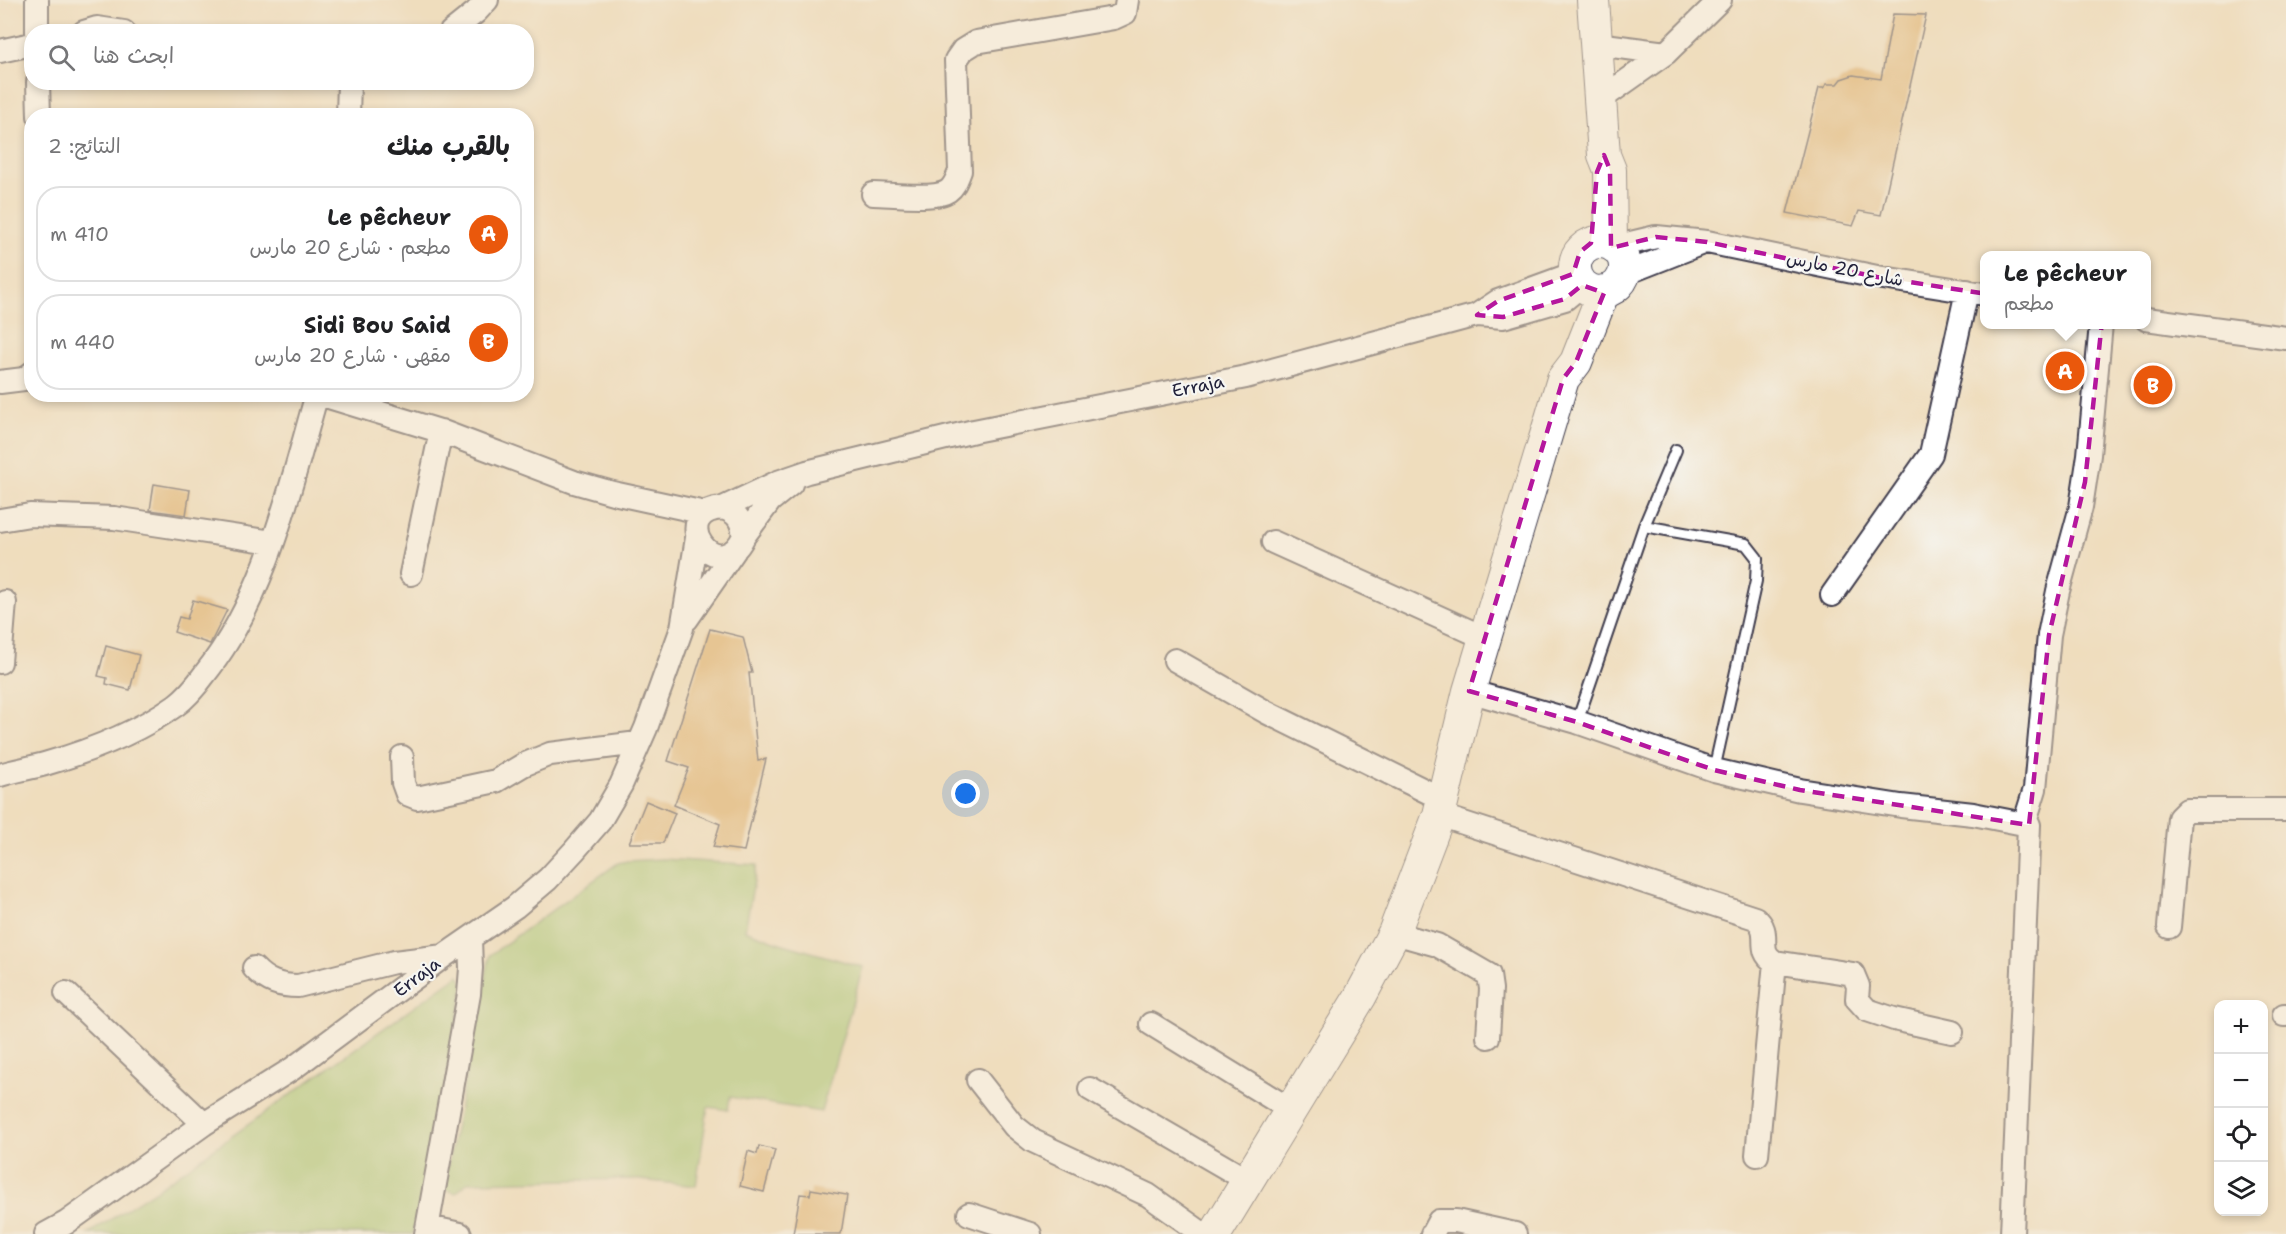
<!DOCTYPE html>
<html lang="ar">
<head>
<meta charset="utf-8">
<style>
  :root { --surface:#fff; --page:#f6f6f6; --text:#202124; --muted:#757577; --line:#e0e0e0; --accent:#ea580c }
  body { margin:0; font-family:"Shantell Sans","Playpen Sans Arabic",sans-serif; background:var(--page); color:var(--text); direction:rtl }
  .controls { position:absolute; right:18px; bottom:18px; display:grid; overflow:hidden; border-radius:12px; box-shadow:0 3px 9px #0003 }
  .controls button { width:54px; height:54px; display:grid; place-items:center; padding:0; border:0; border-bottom:2px solid var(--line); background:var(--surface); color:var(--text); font:30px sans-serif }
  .you { position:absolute; left:966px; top:794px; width:21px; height:21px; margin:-15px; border:4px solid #fff; border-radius:50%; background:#1a73e8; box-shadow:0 0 0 9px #1a73e833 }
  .badge { display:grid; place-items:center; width:39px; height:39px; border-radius:50%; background:var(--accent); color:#fff; font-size:20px; font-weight:700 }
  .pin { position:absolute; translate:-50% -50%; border:3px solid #fff; box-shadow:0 2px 6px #0006 }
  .popup { position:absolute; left:1980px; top:251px; width:171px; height:78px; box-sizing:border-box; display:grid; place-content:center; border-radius:12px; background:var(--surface); filter:drop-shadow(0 2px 4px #0005); font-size:20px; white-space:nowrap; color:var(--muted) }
  .popup b { font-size:22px; color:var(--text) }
  .popup::after { content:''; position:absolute; left:50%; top:100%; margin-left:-12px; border:12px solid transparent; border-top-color:var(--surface) }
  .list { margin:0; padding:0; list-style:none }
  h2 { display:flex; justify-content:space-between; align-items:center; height:78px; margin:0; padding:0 24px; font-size:26px }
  h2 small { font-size:20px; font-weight:400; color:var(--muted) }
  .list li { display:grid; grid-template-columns:39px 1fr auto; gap:18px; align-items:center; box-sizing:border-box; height:96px; margin:0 12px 12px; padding:0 12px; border:2px solid var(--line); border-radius:24px }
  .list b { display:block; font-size:22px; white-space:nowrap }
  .list p { margin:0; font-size:20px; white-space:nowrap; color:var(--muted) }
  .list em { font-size:20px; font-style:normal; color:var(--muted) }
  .icon { flex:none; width:33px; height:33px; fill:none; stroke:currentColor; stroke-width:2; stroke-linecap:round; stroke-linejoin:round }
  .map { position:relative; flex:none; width:2286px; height:1234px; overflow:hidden; direction:ltr }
  .search { position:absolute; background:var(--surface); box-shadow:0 3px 9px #0003; left:24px; top:24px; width:510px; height:66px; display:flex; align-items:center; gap:15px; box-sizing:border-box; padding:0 21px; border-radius:24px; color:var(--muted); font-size:22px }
  .panel { position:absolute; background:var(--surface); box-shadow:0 3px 9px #0003; left:24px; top:108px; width:510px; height:294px; border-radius:24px; direction:rtl }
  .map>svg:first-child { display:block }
  .green { fill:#9fc672; stroke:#607456; stroke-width:1.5 }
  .building { fill:#dca960 }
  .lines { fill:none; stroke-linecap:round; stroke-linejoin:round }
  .service-casing { stroke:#413e4e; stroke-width:14 }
  .minor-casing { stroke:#413e4e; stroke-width:26 }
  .secondary-casing { stroke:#413e4e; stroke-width:34 }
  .service { stroke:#fff; stroke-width:10 }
  .minor { stroke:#fff; stroke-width:22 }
  .secondary { stroke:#fff; stroke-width:32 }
  .marked { fill:none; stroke:#b5179e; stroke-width:4.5; stroke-dasharray:12 8; stroke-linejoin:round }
  .labels { text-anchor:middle; stroke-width:4.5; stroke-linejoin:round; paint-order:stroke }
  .street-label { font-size:18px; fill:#22223b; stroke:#f6f6f2 }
</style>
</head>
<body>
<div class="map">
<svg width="2286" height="1234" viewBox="0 0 2286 1234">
  <rect width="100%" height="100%" fill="#f6f6f2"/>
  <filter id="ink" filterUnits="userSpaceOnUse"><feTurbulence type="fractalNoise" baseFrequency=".0167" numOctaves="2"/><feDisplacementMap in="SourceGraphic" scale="12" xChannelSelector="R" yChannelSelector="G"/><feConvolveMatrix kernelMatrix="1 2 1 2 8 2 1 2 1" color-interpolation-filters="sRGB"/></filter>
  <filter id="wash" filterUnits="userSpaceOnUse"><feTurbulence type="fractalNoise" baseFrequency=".008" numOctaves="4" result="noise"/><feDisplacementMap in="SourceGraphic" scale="24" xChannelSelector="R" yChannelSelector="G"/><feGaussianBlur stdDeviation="1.35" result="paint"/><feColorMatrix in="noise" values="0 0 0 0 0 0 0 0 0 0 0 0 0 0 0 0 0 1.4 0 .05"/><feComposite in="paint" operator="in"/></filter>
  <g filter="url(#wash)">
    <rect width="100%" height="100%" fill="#efddbd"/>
    <!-- green -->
    <path class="green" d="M662,859l95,6 -12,65 35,13 83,24 -42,145 -91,-15 -2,13 -20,-3 -12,79 -65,-7 -163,3 -12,11 -13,-4 47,-234 128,-92 9,-2z
      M459,975l5,10 -31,166 -20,83h-325l68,-44z"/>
    <g id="blocks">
      <!-- building -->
      <path class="building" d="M1893,14l33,1 -45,200 -22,-4 -6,15 -66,-13 32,-125h4l4,-4h10l4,-5 12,-4 28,4z
        M154,484l36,6 -4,25 -36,-5z
        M193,600l34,10 -17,34 -36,-12 5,-15 8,2z
        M710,629l33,8 9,36h-3l9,88 8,-2 -22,92 -31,-4 7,-23 -46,-19 15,-37 -21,-7z
        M106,646l33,9 -9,35 -24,-6 1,-6 -9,-2z
        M646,801l29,12 -12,30h-34z
        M759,1146l16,4 -11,42 -24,-6 8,-35 9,3z
        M811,1189l36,6 -6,39h-48l7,-40 10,1z"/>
    </g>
  </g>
  <g filter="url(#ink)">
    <use href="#blocks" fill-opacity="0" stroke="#413e4e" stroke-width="1.5"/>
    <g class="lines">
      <defs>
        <path id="service" d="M1644,526l102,18 11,14 -1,23 -42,189
          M1577,722l67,-196 32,-76"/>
        <path id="minor" d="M37,32v-32
          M84,32l13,-4 27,4
          M451,32l25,-20 11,-12
          M1597,44l69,9
          M0,51l32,-7
          M38,82l1,34
          M1601,99l65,-46 54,-53
          M348,116l1,-34
          M873,194c17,0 62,6 75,-3 7,-5 9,-13 12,-20l-4,-111 7,-10 13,-8 138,-24 11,-5 2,-13
          M1614,247l42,-10 51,5 170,35 107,17
          M1624,274l76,-30
          M1477,315l21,-14 77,-28
          M2146,319l140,19
          M0,382l24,-3 8,-6
          M319,394l124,38 131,50 39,11 92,20
          M723,508c15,5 19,13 21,28 -26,55 -80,-24 -21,-28l55,-26 29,-10 167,-41 272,-54 231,-62 26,2 62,-18 17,-14
          M0,520l30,-5 84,3 158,24
          M744,536l26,-35 21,-17
          M1273,542l212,96
          M411,574l30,-143
          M1832,595l99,-141 36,-163
          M687,619l48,-69
          M1175,660l91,52 176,87
          M0,662l5,-60
          M1469,691l108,31 137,48 86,20 101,16 72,8 56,11 -17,409
          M402,757l1,26 4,11 10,4 79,-17 27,-16 27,-11 88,-11
          M0,775c16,-5 32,-7 48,-12 45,-13 90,-31 128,-58 11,-8 20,-19 28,-30 62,-77 86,-187 113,-281
          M1439,815l316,103c19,15 -1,32 20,44l-18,193
          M2029,825l-3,-7 9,-29 14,-154 9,-44 23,-84 8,-52 12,-131
          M2169,927l10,-109 8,-8h99
          M1394,933l43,12 52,30 2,14 -3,48
          M1775,962l78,12 5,12 -1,13 10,11 27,9 58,13
          M254,968c13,14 26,18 44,18l96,-24 50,-6
          M66,993l138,131
          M2284,1015h2
          M1151,1024l140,86
          M978,1080l36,46 19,15 115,54 55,39
          M1090,1089l157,91
          M969,1214l61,20
          M428,1227l32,7
          M46,1234l20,-11 138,-99 88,-55 152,-113 71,-49 33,-28 26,-28 26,-30 21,-36 25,-57 36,-100 15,-90
          M426,1234l43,-240 2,-26 -1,-29
          M1432,1234l7,-13h17l59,13"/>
        <path id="secondary" d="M1593,0l11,155 6,15 1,74
          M1575 267a25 25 0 1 1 50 0a25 25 0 1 1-50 0Z
          M1215,1234l145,-237 34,-64 45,-118 30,-124 94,-312 13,-17 28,-71"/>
      </defs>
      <!-- service casing -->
      <use href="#service" class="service-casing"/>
      <!-- minor casing -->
      <use href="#minor" class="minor-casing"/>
      <!-- secondary casing -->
      <use href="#secondary" class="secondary-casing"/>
      <!-- service -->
      <use href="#service" class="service"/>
      <!-- minor -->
      <use href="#minor" class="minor"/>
      <!-- secondary -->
      <use href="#secondary" class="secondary"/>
    </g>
  </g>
  <!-- marked area -->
  <path d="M0 0H2286V1234H0ZM1604,155l6,15 1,78 45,-11 51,5 170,35 226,35 -18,170 -36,153 -20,190 -229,-35 -86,-20 -137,-48 -108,-31 94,-312 13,-17 28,-69 -22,-8 -17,14 -62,18 -26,-2 21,-14 75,-27 7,-22 11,-9 6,-71z" fill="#efddbd" fill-opacity=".55" fill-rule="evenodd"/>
  <path class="marked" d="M1604,155l6,15 1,78 45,-11 51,5 170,35 226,35 -18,170 -36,153 -20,190 -229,-35 -86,-20 -137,-48 -108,-31 94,-312 13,-17 28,-69 -22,-8 -17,14 -62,18 -26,-2 21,-14 75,-27 7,-22 11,-9 6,-71z"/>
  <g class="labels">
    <!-- street labels -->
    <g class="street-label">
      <text transform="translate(1845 269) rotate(11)" y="6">شارع 20 مارس</text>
      <text transform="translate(1198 386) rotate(-11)" y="6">Erraja</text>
      <text transform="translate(417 977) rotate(-37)" y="6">Erraja</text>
    </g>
  </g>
</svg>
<div class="controls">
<button>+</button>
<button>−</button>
<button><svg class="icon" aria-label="locate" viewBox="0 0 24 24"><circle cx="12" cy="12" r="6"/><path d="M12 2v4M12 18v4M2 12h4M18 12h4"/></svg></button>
<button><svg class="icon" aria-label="layers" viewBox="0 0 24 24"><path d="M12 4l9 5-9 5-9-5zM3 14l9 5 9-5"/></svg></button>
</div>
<div class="you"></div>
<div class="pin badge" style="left:2065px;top:371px">A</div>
<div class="popup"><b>Le pêcheur</b>مطعم</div>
<div class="pin badge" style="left:2153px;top:385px">B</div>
<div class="search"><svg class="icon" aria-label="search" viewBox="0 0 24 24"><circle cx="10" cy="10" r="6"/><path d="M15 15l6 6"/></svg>ابحث هنا</div>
<section class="panel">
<h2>بالقرب منك<small>النتائج: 2</small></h2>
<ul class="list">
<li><span class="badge">A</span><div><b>Le pêcheur</b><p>مطعم · شارع 20 مارس</p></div><em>410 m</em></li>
<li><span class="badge">B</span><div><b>Sidi Bou Said</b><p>مقهى · شارع 20 مارس</p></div><em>440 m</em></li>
</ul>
</section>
</div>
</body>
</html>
